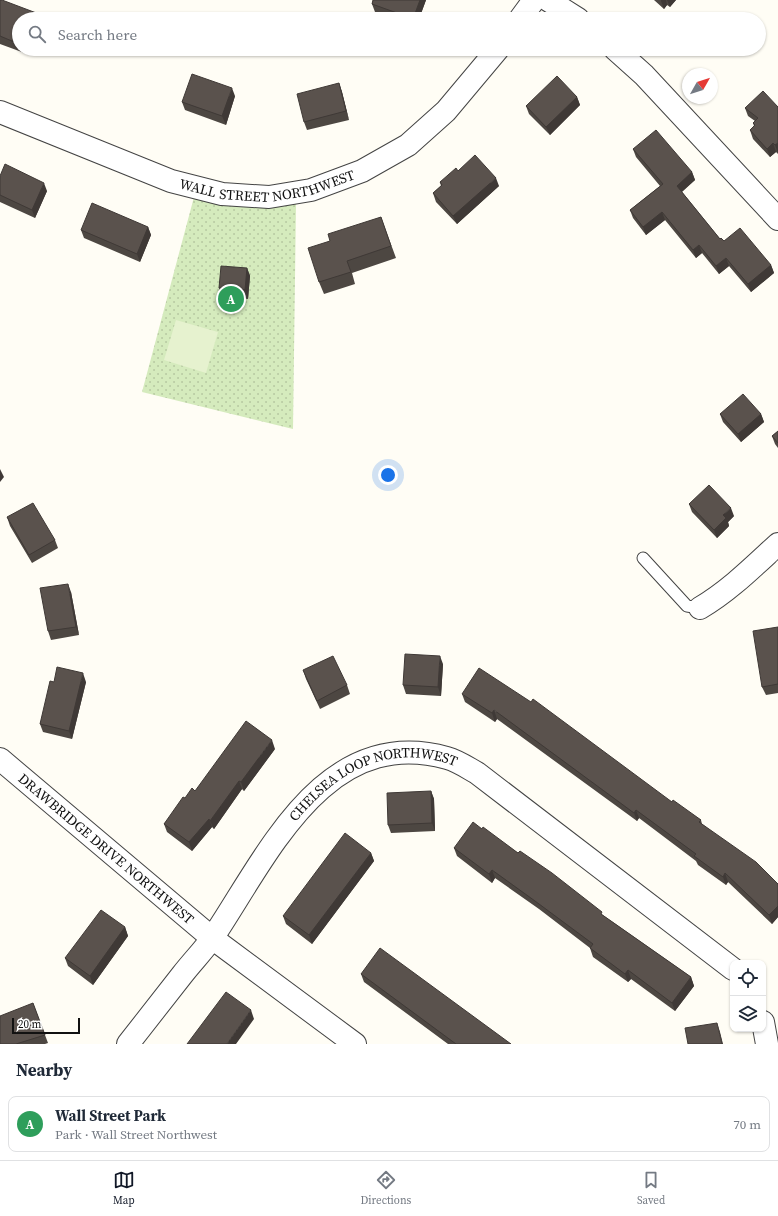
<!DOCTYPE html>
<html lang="en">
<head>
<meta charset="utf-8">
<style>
  :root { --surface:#fff; --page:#f2f2f3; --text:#1f2937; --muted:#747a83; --line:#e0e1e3; --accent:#111827 }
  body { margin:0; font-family:"Source Serif 4",serif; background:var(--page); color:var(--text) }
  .controls { position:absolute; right:12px; bottom:12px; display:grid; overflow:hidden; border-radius:8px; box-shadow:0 1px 3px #0004 }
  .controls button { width:36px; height:36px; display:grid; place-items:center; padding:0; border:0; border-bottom:1px solid var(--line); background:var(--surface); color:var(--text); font:20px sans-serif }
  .compass { position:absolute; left:682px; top:68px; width:36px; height:36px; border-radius:50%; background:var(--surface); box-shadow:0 1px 3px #0004; rotate:51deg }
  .scale { position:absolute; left:12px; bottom:10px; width:68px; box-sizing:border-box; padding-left:4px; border:2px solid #111; border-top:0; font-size:11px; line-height:14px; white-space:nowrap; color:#111; -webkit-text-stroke:3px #fff; paint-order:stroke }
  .you { position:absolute; left:388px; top:475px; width:14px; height:14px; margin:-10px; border:3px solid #fff; border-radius:50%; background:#1a73e8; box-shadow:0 0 0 6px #1a73e833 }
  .badge { display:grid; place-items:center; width:26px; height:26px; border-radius:50%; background:var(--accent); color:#fff; font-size:13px; font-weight:700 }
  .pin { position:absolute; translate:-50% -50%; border:2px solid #fff; box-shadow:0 1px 4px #0006 }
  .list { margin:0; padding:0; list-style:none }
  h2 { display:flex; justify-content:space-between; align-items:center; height:52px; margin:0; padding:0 16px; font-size:17px }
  h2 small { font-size:13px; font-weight:400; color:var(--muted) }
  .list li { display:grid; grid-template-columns:26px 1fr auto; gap:12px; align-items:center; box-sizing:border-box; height:56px; margin:0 8px 8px; padding:0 8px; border:1px solid var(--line); border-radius:8px }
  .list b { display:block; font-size:15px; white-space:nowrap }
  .list p { margin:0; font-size:13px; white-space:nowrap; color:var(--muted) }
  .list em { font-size:13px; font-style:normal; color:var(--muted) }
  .icon { flex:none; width:22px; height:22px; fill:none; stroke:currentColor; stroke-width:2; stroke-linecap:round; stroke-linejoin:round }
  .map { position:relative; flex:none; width:778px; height:1044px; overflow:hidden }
  .search { position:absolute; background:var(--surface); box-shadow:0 1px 3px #0004; left:12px; right:12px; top:12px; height:44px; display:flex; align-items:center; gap:10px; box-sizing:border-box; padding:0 14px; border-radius:22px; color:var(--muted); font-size:15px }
  .sheet { height:116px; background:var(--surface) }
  nav { display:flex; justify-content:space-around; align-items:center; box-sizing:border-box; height:56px; border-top:1px solid var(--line); background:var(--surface); font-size:11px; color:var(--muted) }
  nav a { display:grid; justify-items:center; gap:2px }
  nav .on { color:var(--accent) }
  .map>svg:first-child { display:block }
  .park { fill:url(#park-dots) }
  .pitch { fill:#e6f2cf }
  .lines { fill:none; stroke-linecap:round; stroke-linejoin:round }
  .service-casing { stroke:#444; stroke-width:13 }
  .minor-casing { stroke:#444; stroke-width:24 }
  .service { stroke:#fff; stroke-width:11 }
  .minor { stroke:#fff; stroke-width:22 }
  .wall { fill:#4d4742 }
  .shaded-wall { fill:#3f3936 }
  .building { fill:#5a524d; stroke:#3f3936 }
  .labels { text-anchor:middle; stroke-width:4; stroke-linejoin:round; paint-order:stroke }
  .street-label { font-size:14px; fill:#111; stroke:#fff }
</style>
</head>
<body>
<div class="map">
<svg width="778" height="1044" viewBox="0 0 778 1044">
  <defs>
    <pattern id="park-dots" width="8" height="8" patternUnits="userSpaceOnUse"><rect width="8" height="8" fill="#d5ebbd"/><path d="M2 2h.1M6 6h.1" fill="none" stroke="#b6c8a1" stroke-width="1.8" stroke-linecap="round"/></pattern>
  </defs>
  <rect width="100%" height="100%" fill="#fffdf5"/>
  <!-- park -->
  <path class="park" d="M194,197l102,6 -3,226 -151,-37z"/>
  <!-- pitch -->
  <path class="pitch" d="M176,320l42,12 -12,41 -42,-13z"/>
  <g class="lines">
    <defs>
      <path id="service" d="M643,558l44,48 13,2"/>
      <g id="minor">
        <path d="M548,0l30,19"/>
        <path d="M520,19l14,-19"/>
        <path d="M615,49l29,26 134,144"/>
        <path id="s1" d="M0,112l171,69 51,13 47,3 42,-7 51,-19 46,-26 38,-34 52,-62"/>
        <path d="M700,608c29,-17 53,-41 78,-64"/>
        <path id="s2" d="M0,759l212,179 143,106"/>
        <path d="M763,1022l4,22"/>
        <path id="s3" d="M128,1044c18,-23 36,-46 54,-69 10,-13 22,-25 31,-38 55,-82 112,-213 234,-179 11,3 21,10 30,15l256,196"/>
      </g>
    </defs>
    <!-- service casing -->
    <use href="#service" class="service-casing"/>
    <!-- minor casing -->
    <use href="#minor" class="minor-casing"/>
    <!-- service -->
    <use href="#service" class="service"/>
    <!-- minor -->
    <use href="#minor" class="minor"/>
  </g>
  <!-- wall -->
  <path class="wall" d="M0,0l19,19v30h13l-2,6 -30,-11z
    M373,0h53l-7,19h-27l-17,-7 -3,-8z
    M654,0h22l-6,7 -3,-2 -3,4z
    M339,83l3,9 7,28 -42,10 -3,-8z
    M235,96l-9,29 -41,-15 -3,-8z
    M577,97l3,8 -30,30 -21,-21 -3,-8z
    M778,107v47l-2,-2 -6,5 -17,-18 -3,-9 4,-4 -1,-3 2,-2 -7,-5 -3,-8z
    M633,149l59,23 3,8 -13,12 38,47 51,26 3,8 -23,19 -22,-26 -10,8 -17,-21 -6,5 -31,-38 -19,15 -13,-17 -3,-8 30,-24 -24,-29z
    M458,171l41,15 -42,38 -21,-22 -3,-9 8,-7 -1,-4z
    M0,176l47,15 -12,27 -35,-16z
    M381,217l15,41 -44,15 3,11 -31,10 -5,-12 11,-41z
    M148,227l3,8 -11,27 -56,-24 -3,-8z
    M247,268l3,8 -2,23 -26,-3 -3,-8z
    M720,414h41l3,8 -23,20 -18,-20z
    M778,431v17l-3,-4 -3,-8z
    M689,504l45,12 -6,6 1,4 -12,12 -25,-26z
    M7,517l48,23 3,8 -26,15 -22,-37z
    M71,592l8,43 -28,5 -3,-9z
    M778,627v66l-12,2 -4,-8z
    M443,664l-2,32 -35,-2 -3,-9z
    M303,670l44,15 3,9 -30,15 -14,-30z
    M54,682h32l-14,57 -29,-7 -3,-8z
    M462,694l210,108 29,18 1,4 76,60v33l-6,7 -44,-42 -2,3 -28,-20 -2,-4 -57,-43 -2,3 -140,-102 -2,3 -30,-20z
    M275,749l-31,42 -2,-2 -28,40 -2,-2 -20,24 -25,-19 -3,-8 21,-26 10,-7z
    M431,791l3,8 1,32 -44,2 -3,-8z
    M482,829l36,24 86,63 87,61 3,9 -19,25 -44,-32 -3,3 -35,-25 -3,-9 -51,-39 -44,-31 -3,5 -35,-27 -3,-8z
    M371,853l3,8 -62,83 -26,-20 -3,-8z
    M125,927l3,9 -35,49 -25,-19 -3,-8z
    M361,974l150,70h-63l-84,-62z
    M33,1003l15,40 -3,1h-45z"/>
  <!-- shaded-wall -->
  <path class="shaded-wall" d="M420,0h6l-7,19h-6z
    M661,0h5l1,5 -3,4 -3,-8z
    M667,0h9l-6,7z
    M39,14l2,5h-3z
    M27,49h5l-2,6z
    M339,83l3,9 7,28 -3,-9z
    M232,88l3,8 -9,29 -4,-9z
    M577,97l3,8 -30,30 -4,-8z
    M773,143l3,9 -6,5 -3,-8z
    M778,143v10l-3,-8z
    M692,172l3,8 -16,14 -2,-8z
    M496,178l3,8 -42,38 -4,-8z
    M44,183l3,8 -12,27 -3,-8z
    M662,212l3,8 -19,15 -3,-8z
    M148,227l3,8 -11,27 -3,-8z
    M699,245l3,8 -6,5 -3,-8z
    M726,258l3,8 -10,8 -3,-8z
    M771,265l3,8 -23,19 -3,-8z
    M247,268l3,8 -2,23 -3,-9z
    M761,414l3,8 -23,20 -3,-8z
    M0,469l4,8 -4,5z
    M731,508l3,8 -6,6 1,4 -12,12 -3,-8 9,-15z
    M68,584l3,8 8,43 -3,-8z
    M440,656l3,8 -2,32 -3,-9z
    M83,673l3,9 -14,57 -3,-8z
    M494,710l3,9 -2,3 -3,-9z
    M272,740l3,9 -31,42 -3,-9z
    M239,781l3,8 -28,40 -4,-8z
    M431,791l3,8 1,32 -3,-8z
    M636,810l3,8 -2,3 -3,-8z
    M209,819l3,8 -20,24 -3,-9z
    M371,853l3,8 -62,83 -3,-9z
    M492,870l3,8 -3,5 -3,-9z
    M725,873l3,9 -2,3 -3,-8z
    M778,906v11l-6,7 -3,-9z
    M125,927l3,9 -35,49 -3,-9z
    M628,970l3,9 -3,3 -3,-8z
    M691,977l3,9 -19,25 -3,-8z
    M251,1010l3,9 -18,25h-9z
    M717,1023l3,9 3,12h-1z"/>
  <!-- building -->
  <path class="building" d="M0,0h2l37,14 -1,5h-19v25l-19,-8z
    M373,0h47l-7,19h-18l2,-6 -25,-9z
    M192,74l40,14 -10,28 -40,-14z
    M557,76l20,21 -31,30 -20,-21z
    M339,83l7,28 -42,11 -7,-28z
    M763,91l15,16v36l-3,2 -2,-2 -6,6 -17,-19 5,-5 -2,-2 5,-5 -13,-10z
    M656,130l36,42 -15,14 43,53 1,-1 3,3 16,-13 31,37 -23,19 -22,-26 -10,8 -17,-21 -6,5 -31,-38 -19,15 -13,-17 33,-26 -30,-35z
    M475,155l21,23 -43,38 -20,-23 9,-8 -2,-3 16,-14 2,3z
    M5,164l39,19 -12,27 -32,-15v-19z
    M92,203l56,24 -11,27 -56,-24z
    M381,217l10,29 -44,15 4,11 -32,10 -11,-34 22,-7 -2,-7z
    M221,266l26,2 -2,22 -26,-2z
    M743,394l18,20 -23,20 -18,-20z
    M778,431v12l-6,-7z
    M709,485l22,23 -8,7 3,3 -12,12 -25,-26z
    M33,503l22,37 -26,15 -22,-38z
    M68,584l8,43 -28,4 -8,-43z
    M778,627v57l-16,3 -9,-56z
    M405,654l35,2 -2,31 -35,-2z
    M333,656l14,29 -30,16 -14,-31z
    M57,667l26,6 -14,58 -29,-7 10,-43 4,1z
    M479,668l52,34 2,-3 139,103 1,-2 28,20 -2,2 57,40 22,22v22l-9,9 -44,-42 -2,4 -29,-21 2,-2 -60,-44 -2,3 -140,-103 -2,3 -30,-19z
    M246,721l26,19 -31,42 -2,-1 -29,40 -1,-2 -20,23 -25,-18 19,-27 2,1 7,-10 3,3z
    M431,791l1,32 -44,2 -1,-32z
    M473,822l9,7 1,-2 35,26 2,-2 32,22 50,39 -1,2 90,63 -19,26 -44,-33 -3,4 -35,-26 3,-4 -58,-43 -43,-31 -3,4 -35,-26z
    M345,833l26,20 -62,82 -26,-19z
    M101,910l24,17 -35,49 -25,-18z
    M380,948l131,96h-55l-95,-70z
    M226,992l25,18 -24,34h-40z
    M33,1003l12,32 -29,9h-16v-28z
    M717,1023l5,21h-34l-3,-16z"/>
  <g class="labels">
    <!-- street labels -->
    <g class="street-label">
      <text dy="5" stroke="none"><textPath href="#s1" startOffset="283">WALL STREET NORTHWEST</textPath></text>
      <text dy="5" stroke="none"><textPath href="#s3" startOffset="373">CHELSEA LOOP NORTHWEST</textPath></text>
      <text dy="5" stroke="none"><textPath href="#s2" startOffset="139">DRAWBRIDGE DRIVE NORTHWEST</textPath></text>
    </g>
  </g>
</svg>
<div class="controls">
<button><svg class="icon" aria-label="locate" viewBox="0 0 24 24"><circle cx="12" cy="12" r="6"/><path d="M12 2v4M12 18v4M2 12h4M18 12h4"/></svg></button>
<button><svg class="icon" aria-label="layers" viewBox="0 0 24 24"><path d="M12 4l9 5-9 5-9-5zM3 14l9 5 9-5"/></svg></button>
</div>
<svg class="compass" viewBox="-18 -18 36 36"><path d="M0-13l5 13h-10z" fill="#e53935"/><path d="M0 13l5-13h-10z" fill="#747a83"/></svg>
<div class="scale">20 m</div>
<div class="you"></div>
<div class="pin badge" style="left:231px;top:299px;background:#2e9e5b">A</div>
<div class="search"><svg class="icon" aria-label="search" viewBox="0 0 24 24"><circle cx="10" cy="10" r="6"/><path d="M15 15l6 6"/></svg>Search here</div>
</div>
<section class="sheet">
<h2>Nearby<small></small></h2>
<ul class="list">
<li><span class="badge" style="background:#2e9e5b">A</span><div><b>Wall Street Park</b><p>Park · Wall Street Northwest</p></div><em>70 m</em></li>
</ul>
</section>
<nav>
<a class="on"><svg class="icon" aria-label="map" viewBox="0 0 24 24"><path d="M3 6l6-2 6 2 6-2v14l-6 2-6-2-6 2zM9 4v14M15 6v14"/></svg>Map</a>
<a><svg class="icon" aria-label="directions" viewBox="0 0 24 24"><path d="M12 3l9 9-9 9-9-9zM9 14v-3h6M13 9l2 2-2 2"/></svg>Directions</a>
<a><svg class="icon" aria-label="saved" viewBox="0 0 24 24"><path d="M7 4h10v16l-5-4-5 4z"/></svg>Saved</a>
</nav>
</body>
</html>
